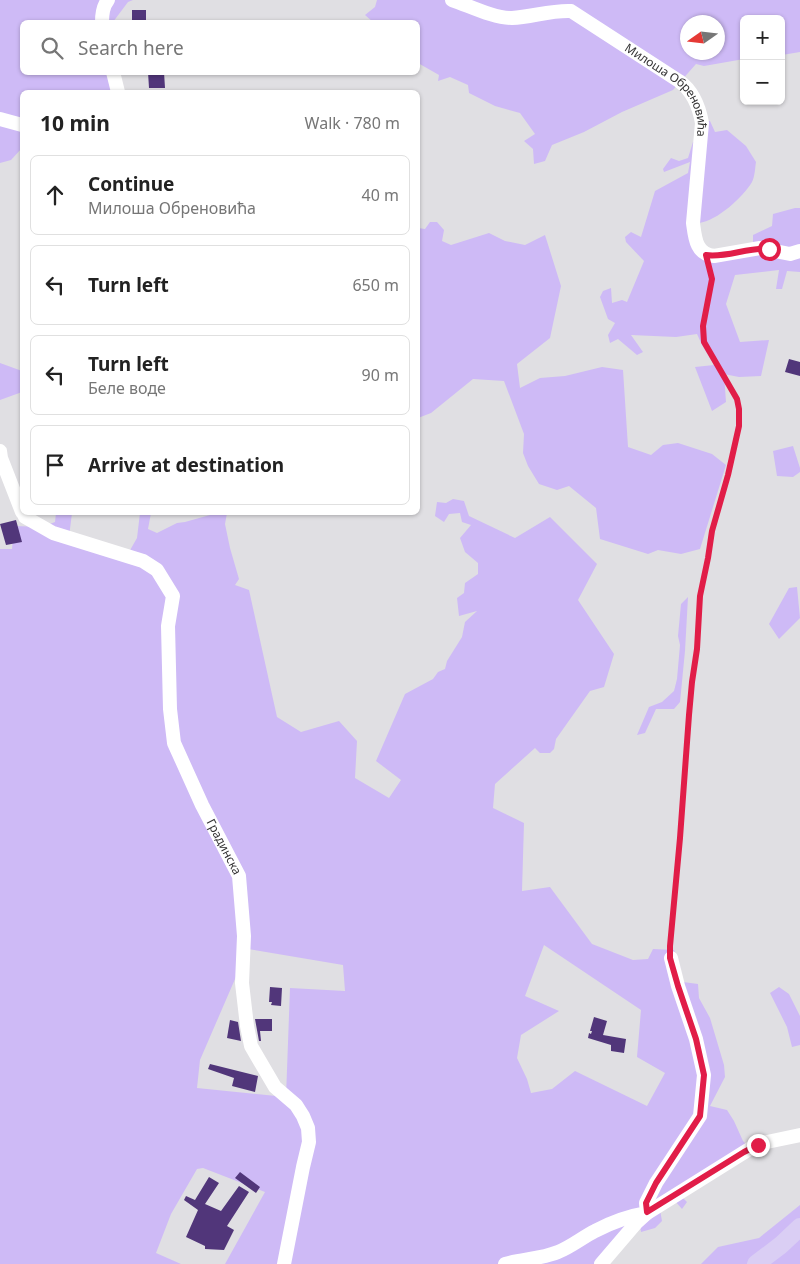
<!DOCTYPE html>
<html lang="en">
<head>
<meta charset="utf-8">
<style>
  :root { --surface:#fff; --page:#f6f6f6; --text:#222; --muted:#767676; --line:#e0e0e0 }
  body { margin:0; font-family:"Noto Sans",sans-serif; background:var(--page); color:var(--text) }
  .controls { position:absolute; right:15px; top:15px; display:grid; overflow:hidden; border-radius:8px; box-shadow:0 1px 4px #0004 }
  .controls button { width:45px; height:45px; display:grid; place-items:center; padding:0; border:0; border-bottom:1px solid var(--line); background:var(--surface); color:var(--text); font:25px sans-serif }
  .compass { position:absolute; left:680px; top:15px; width:45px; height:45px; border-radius:50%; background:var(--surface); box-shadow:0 1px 4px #0004; rotate:256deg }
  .stop { position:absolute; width:15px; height:15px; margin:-11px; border:4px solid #e11d48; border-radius:50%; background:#fff }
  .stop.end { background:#e11d48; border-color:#fff; box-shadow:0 1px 5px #0008 }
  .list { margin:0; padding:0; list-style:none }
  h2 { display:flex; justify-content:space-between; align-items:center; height:65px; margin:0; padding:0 20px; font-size:21px }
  h2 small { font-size:16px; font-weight:400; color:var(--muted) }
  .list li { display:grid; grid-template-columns:32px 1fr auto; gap:15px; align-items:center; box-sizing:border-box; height:80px; margin:0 10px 10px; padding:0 10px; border:1px solid var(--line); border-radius:8px }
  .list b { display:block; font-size:19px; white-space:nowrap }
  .list p { margin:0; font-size:16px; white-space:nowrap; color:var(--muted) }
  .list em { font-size:16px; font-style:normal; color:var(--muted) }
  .icon { flex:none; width:28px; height:28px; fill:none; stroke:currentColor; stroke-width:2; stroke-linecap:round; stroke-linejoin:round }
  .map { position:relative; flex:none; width:800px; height:1264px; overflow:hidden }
  .search { position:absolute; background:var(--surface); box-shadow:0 1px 4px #0004; left:20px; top:20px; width:400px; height:55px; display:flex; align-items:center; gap:12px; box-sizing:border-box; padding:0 18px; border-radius:8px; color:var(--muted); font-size:19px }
  .panel { position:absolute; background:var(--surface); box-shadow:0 1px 4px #0004; left:20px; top:90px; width:400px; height:425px; border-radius:8px }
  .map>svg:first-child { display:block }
  .green { fill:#cebaf6; fill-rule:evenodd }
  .building { fill:#51367a }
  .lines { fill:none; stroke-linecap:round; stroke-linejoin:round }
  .path { stroke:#989799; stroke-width:2; stroke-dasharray:4 4; stroke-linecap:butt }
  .minor { stroke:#fff; stroke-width:14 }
  .major { stroke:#dacef4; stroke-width:18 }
  .route { stroke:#e11d48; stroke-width:6 }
  .labels { text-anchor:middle; stroke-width:5; stroke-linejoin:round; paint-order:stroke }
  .street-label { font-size:12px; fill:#343334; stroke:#eeedf0 }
</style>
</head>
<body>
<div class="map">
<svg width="800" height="1264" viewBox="0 0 800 1264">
  <rect width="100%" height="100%" fill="#e0dfe3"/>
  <!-- green -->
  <path class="green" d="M0,0h133l-5,2 -15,20h-91v50l89,1 2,19h-91v56l-11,12 -11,3z
    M377,0h423v52l-18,3 -1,-36h-37v40l-40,7 -8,-2 -23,26 -51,22 -38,20 -32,13 -7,16 -11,3 -1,-15 -9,-8 11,-7 -15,-21 -25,-7 -26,-13 -1,-8 -18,-8 -12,4 1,-6 -21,-12v-41h-45l-8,-7 10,-8zM688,22h30v30h-30z
    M705,121h5l5,11 12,-2 19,16 10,16c-1,6 -1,14 -4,20 -9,15 -35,39 -53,41 2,19 0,22 18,30l36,-10v-8l19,-9 1,-12 22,-6h5v64l-13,-1 -5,18h-6l3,-19 -44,5 -9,29 14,38 29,-2 -8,36 -22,1 -15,-3 2,28 -14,9 -17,-44 19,-2 -12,-20 -5,-11 -21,3 -45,-2 12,17 -6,3 -19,-16 -8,4 -2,-8 7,-12 -7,-4 -8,-22 3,-6 8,-3 1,15 10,-3 5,2 17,-41 -18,-19 -1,-5 6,-5 10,5 14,-46 33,-18 2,-11 -26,10 -1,-3 8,-11 8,3 9,-3 5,-16 14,-2z
    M430,222h7l7,8 -2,11 9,4 38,-12 16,8 20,4 20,-10 16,51 -11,52 -33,26 3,24 20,-10 25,-2 37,-9 21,3 5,77 23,8 12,-10 15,-2 34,11 14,11 -26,84 -19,5 -23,-4 -10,4 -48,-15 -4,-31 -27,-22 -12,4 -18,-6 -11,-18 -5,-13 1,-19 -20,-53 -31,-2 -42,34 -13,5v-190l7,1z
    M0,363l22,8v21l-22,8z
    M793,446l7,22v4l-7,5 -16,-1 -4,-25z
    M453,499l11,2 5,15 46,22 35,-21 47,47 -19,36 36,54 -10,33 -14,4 -34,48 -2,10 -4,4h-10l-5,-5 -40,36 -2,24 31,15 -2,68 28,-4 42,57 41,16 15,-1 5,-10 21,1 6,16 3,16 15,2 1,14 11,20 14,47 1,12 -15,29 17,4 7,11 9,20 5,5 -36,34 -8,5h-7l-15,12 5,5 -5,7 -7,-8 -15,9 2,11 -7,7 -14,4 -2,-15 -42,47h-372l40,-72 -62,-24 -6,1 -26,45 -15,39 25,11h-181v-715h12l2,-23 28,1 13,-5 1,-9h16l-3,24 60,15 8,-14 3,-25h11l-3,16 9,4 20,-10 8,-1 25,-7v-2h17l-2,11 5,24 9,31 -4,6 14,5 28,127 24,15 38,-11 18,20 -2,37 34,20 12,-18 -25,-19 29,-67 28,-15 5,-7 7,-3 2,-8 15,-24 3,-15 12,-11 -18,5 -2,-18 7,-5 1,-10 13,-9v-11l-13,-11 -5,-14 11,-13 -9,-3 -2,-9 -11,1 -5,8 -9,-6 2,-14 9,1zM544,945l97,65 -4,47 28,16 -18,33 -72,-35 -23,18 -21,4 -4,-14 -10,-21 4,-23 38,-24 -34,-15zM248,949l95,16 2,26 -55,-3 -4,109 -89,-9 3,-28z
    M797,587l3,31 -21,21 -10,-15 20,-36z
    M688,597l-3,54 -5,51 -6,7h-18l-11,24 -8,2 12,-28 13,-5 12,-11 3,-12 3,-34 -2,-9 3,-32z
    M779,987l10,7 11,22v29l-8,2 -5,-20 -17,-34z
    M800,1205v59h-99l17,-17 41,-9z"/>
  <!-- building -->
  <path class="building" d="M132,10h14v12h-14z
    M148,72h16l1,16h-16z
    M789,359l11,3v14l-15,-4z
    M16,520l6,22 -16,3 -6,-21z
    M270,987l12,1 -1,18 -10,-1 1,-3h-3z
    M594,1017l13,4 -4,14 23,4 -2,14 -13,-2v-6l-23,-7 1,-5 2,1 1,-3h-2z
    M255,1019h17v12h-12l1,10h-2z
    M230,1020l8,2 3,19 -14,-3z
    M210,1064l48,12 -3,16 -23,-6 2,-8 -26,-9z
    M240,1172l20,15 -4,6 -21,-15z
    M209,1177l10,6 -14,21 16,7 18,-25 10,6 -22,34 7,4 -10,20 -19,-1v-3l-19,-9 12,-27 -14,-10 2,-4 9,4z"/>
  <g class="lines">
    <!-- path -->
    <path class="path" d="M670,946l10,-108 9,-123 3,-33 5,-33 3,-53 8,-38 4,-27 17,-56 10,-49v-17l-2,-10 -32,-57 -2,-16 5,-19 4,-28 -3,-12"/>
    <!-- minor -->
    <g class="minor">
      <path id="s1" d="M452,0c18,6 41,18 60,18 20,-1 39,-8 59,-7l108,70c14,10 20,25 23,42l-9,100c2,15 3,31 21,33l46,-8 30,6 10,-3"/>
      <path d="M102,22c0,-7 1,-16 6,-22"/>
      <path d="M113,72l5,20"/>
      <path d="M0,119l22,6"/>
      <path d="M0,451l1,7 21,54"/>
      <path id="s2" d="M23,512l2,5 28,16 90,28 14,9 16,26 -5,30 2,83 4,34 28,62 37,71 5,60 -2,47 5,43 4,20 24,41 21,18 7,11 5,12 1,14 -6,25 -19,97"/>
      <path d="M505,1264c17,-5 36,-5 53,-12 13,-5 25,-15 37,-21 17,-9 34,-15 52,-18l-1,-10 10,-20 44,-67 4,-41 -8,-36 -18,-53 -7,-28"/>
      <path d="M601,1264l36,-42 10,-9 104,-65 16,-6 33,-7"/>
    </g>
    <!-- major -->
    <path class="major" d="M756,1264l25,-19 19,-18"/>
  </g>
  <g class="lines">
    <!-- route -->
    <path class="route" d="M758,1145l-14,7 -97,60 -1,-9 10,-20 44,-67 4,-41 -8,-36 -18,-53 -8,-28v-12l10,-108 9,-123 3,-33 5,-33 3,-53 8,-38 4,-27 16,-56 11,-49v-17l-2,-10 -33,-57 -1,-16 9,-47 -6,-24c21,3 41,-8 63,-6"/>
  </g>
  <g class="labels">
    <!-- street labels -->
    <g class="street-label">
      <text dy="4" stroke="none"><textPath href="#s1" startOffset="251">Милоша Обреновића</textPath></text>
      <text dy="4" stroke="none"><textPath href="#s2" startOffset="442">Градинска</textPath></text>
    </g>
  </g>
</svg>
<div class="controls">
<button>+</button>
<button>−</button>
</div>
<svg class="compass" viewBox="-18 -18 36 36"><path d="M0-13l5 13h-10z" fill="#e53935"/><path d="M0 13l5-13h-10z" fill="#767676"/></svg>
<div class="stop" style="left:769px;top:249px"></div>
<div class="stop end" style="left:758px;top:1145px"></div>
<div class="search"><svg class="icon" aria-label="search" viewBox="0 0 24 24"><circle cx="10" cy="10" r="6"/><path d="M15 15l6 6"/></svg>Search here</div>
<section class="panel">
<h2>10 min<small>Walk · 780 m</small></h2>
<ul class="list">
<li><svg class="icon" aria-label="ahead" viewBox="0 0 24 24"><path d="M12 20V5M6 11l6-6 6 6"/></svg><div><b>Continue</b><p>Милоша Обреновића</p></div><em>40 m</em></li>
<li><svg class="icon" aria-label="left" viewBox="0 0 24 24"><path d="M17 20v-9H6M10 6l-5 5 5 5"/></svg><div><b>Turn left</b></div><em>650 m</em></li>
<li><svg class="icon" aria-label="left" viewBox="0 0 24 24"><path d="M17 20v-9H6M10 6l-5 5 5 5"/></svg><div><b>Turn left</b><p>Беле воде</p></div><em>90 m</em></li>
<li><svg class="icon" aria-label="arrive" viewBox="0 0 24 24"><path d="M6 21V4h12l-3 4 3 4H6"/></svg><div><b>Arrive at destination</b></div></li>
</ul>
</section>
</div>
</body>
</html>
